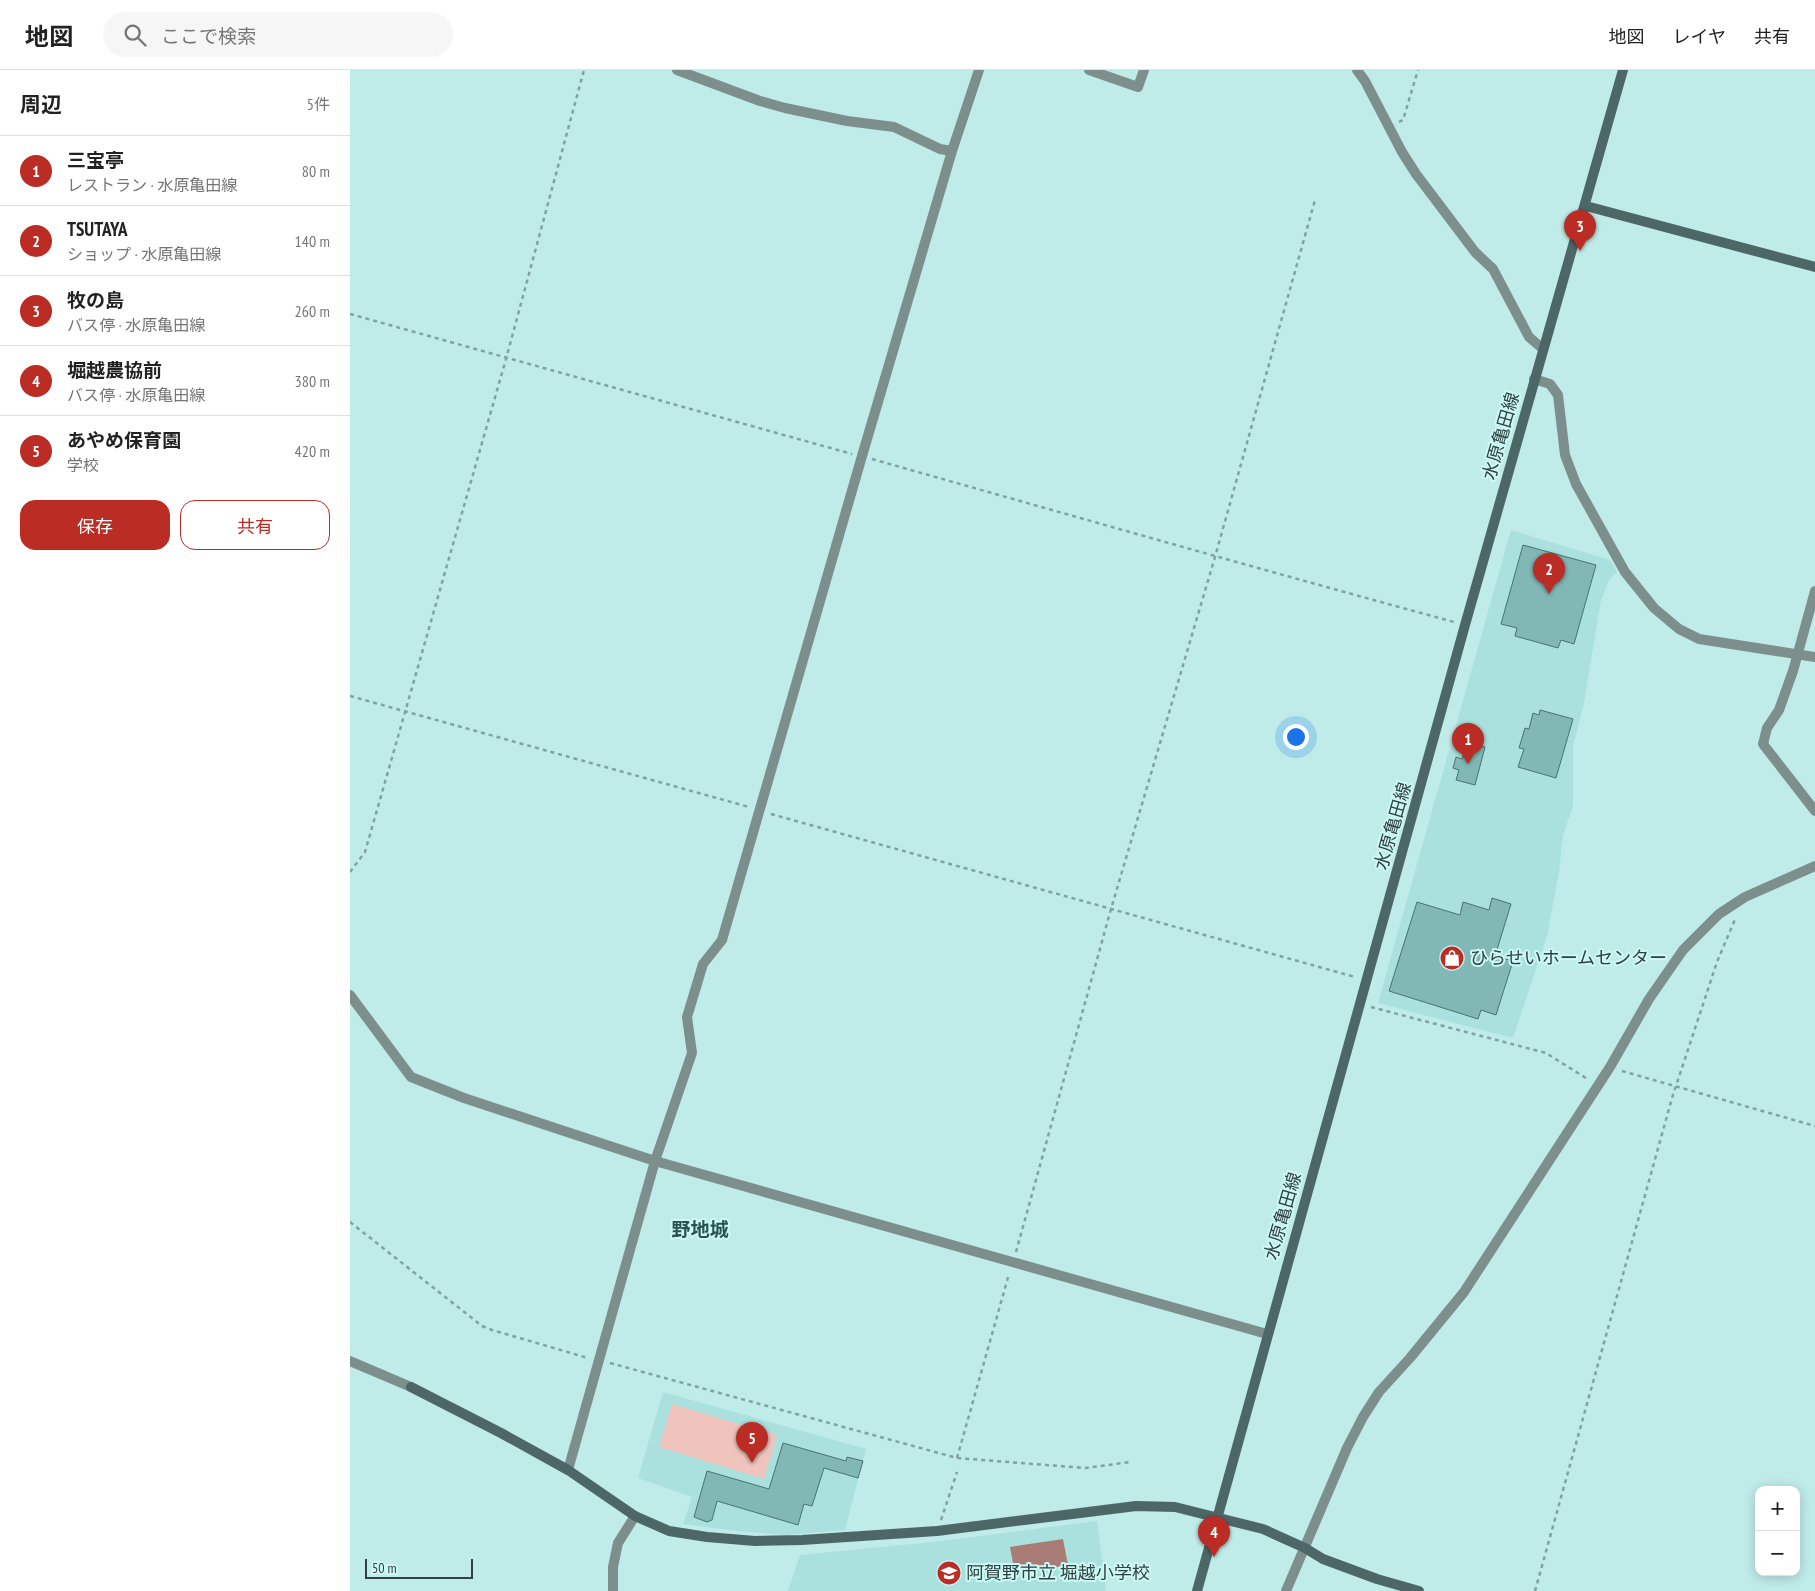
<!DOCTYPE html>
<html lang="ja">
<head>
<meta charset="utf-8">
<style>
  :root { --surface:#fff; --page:#f6f6f6; --text:#222; --muted:#767676; --line:#e0e0e0; --accent:#ba2c24 }
  body { margin:0; font-family:"PT Sans Narrow","Noto Sans JP",sans-serif; background:var(--page); color:var(--text) }
  .controls { position:absolute; right:15px; bottom:15px; display:grid; overflow:hidden; border-radius:10px; box-shadow:0 2px 12px #0003 }
  .controls button { width:45px; height:45px; display:grid; place-items:center; padding:0; border:0; border-bottom:1px solid var(--line); background:var(--surface); color:var(--text); font:25px sans-serif }
  .scale { position:absolute; left:15px; bottom:12px; width:108px; box-sizing:border-box; padding-left:5px; border:2px solid #2f4140; border-top:0; font-size:14px; line-height:18px; white-space:nowrap; color:#2f4140; -webkit-text-stroke:4px #ccf9f6; paint-order:stroke }
  .you { position:absolute; left:945px; top:666px; width:18px; height:18px; margin:-12px; border:4px solid #fff; border-radius:50%; background:#1a73e8; box-shadow:0 0 0 8px #1a73e833 }
  .badge { display:grid; place-items:center; width:32px; height:32px; border-radius:50%; background:var(--accent); color:#fff; font-size:16px; font-weight:700 }
  .pin { position:absolute; translate:-50% -41px; filter:drop-shadow(0 1px 2px #0008) }
  .pin::after { content:''; position:absolute; top:26px; width:18px; height:15px; background:inherit; clip-path:polygon(0 0,100% 0,50% 100%) }
  .list { margin:0; padding:0; list-style:none }
  h2 { display:flex; justify-content:space-between; align-items:center; height:65px; margin:0; padding:0 20px; font-size:21px }
  h2 small { font-size:16px; font-weight:400; color:var(--muted) }
  .list li { display:grid; grid-template-columns:32px 1fr auto; gap:15px; align-items:center; box-sizing:border-box; height:70px; padding:0 20px; border-top:1px solid var(--line) }
  .list b { display:block; font-size:19px; white-space:nowrap }
  .list p { margin:0; font-size:16px; white-space:nowrap; color:var(--muted) }
  .list em { font-size:16px; font-style:normal; color:var(--muted) }
  .actions { display:flex; gap:10px; padding:15px 20px }
  .actions a { flex:1; padding:11px 0; border:1px solid var(--accent); border-radius:15px; text-align:center; font-size:18px; color:var(--accent) }
  .actions .main { background:var(--accent); color:#fff }
  .icon { flex:none; width:28px; height:28px; fill:none; stroke:currentColor; stroke-width:2; stroke-linecap:round; stroke-linejoin:round }
  .map { position:relative; flex:none; width:1465px; height:1521px; overflow:hidden }
  header { display:flex; align-items:center; gap:30px; box-sizing:border-box; height:70px; padding:0 25px; background:var(--surface); border-bottom:1px solid var(--line) }
  header strong { font-size:24px }
  nav { display:flex; gap:28px; margin-inline-start:auto; font-size:18px }
  .search { width:350px; height:45px; background:var(--page); display:flex; align-items:center; gap:12px; box-sizing:border-box; padding:0 18px; border-radius:28px; color:var(--muted); font-size:19px }
  main { display:flex }
  aside { flex:1; background:var(--surface) }
  .map>svg:first-child { display:block }
  .built { fill:#aae1de }
  .green { fill:#eec4bd }
  .water { fill:#a97c75 }
  .building { fill:#81b8b6; stroke:#497270 }
  .lines { fill:none; stroke-linecap:round; stroke-linejoin:round }
  .path { stroke:#81a2a1; stroke-width:2.5; stroke-dasharray:4 4; stroke-linecap:butt }
  .street { stroke:#7d8f8d; stroke-width:10 }
  .secondary { stroke:#4d6766; stroke-width:10 }
  .labels { text-anchor:middle; stroke-width:4; stroke-linejoin:round; paint-order:stroke }
  .street-label { font-size:18px; fill:#2f4140; stroke:#ccf9f6 }
  .poi-label { font-size:18px; fill:#2f4140; stroke:#ccf9f6; text-anchor:start }
  .neighbourhood-label { font-size:19px; font-weight:bold; fill:#295251; stroke:#ccf9f6 }
</style>
</head>
<body>
<header>
<strong>地図</strong>
<div class="search"><svg class="icon" aria-label="search" viewBox="0 0 24 24"><circle cx="10" cy="10" r="6"/><path d="M15 15l6 6"/></svg>ここで検索</div>
<nav><a>地図</a><a>レイヤ</a><a>共有</a></nav>
</header>
<main>
<aside>
<h2>周辺<small>5件</small></h2>
<ul class="list">
<li><span class="badge">1</span><div><b>三宝亭</b><p>レストラン · 水原亀田線</p></div><em>80 m</em></li>
<li><span class="badge">2</span><div><b>TSUTAYA</b><p>ショップ · 水原亀田線</p></div><em>140 m</em></li>
<li><span class="badge">3</span><div><b>牧の島</b><p>バス停 · 水原亀田線</p></div><em>260 m</em></li>
<li><span class="badge">4</span><div><b>堀越農協前</b><p>バス停 · 水原亀田線</p></div><em>380 m</em></li>
<li><span class="badge">5</span><div><b>あやめ保育園</b><p>学校</p></div><em>420 m</em></li>
</ul>
<div class="actions"><a class="main">保存</a><a>共有</a></div>
</aside>
<div class="map">
<svg width="1465" height="1521" viewBox="0 0 1465 1521">
  <rect width="100%" height="100%" fill="#bfebe9"/>
  <!-- built -->
  <path class="built" d="M1161,460l99,30 7,12 -8,8 -8,20 -17,103 -11,43v60l-10,29 -4,37 -12,64 -34,102 -135,-35z
    M313,1322l203,57 -21,81 -60,5 -47,-4 -55,-7 9,-27 -54,-19z
    M747,1451l9,70h-318l12,-36 142,-14z"/>
  <!-- green -->
  <path class="green" d="M322,1334l105,31 -13,44 -105,-32z"/>
  <!-- water -->
  <path class="water" d="M713,1469l5,26 -53,9 -5,-27z"/>
  <!-- building -->
  <path class="building" d="M1173,475l73,20 -22,79 -13,-4 -3,8 -43,-12 2,-8 -16,-4z
    M1190,640l33,9 -17,59 -38,-11 6,-18 -5,-1 6,-20 4,1 4,-16 6,2z
    M1117,672l18,5 -10,38 -19,-5 3,-10 -6,-2 3,-11 6,2z
    M1142,828l19,6 -16,52 18,5 -17,54 -15,-5 -3,9 -89,-28 28,-89 43,13 3,-13 26,8z
    M433,1373l63,18 1,-4 16,4 -5,17 -34,-10 -12,38 -8,-2 -6,21 -81,-24 -5,19 -5,2 -13,-5 13,-46 62,18z"/>
  <g class="lines">
    <!-- path -->
    <path class="path" d="M1049,52l4,-2 15,-50
      M0,244l502,140
      M522,389c194,55 387,110 582,163
      M0,626l399,111
      M421,744l584,163
      M0,802l15,-20 141,-493 78,-289
      M1021,937l175,46 43,27
      M1272,1001l193,55
      M0,1152l132,104 10,4 96,28
      M666,1182l95,-343 104,-352 100,-357
      M260,1293l347,95 128,10 46,-6
      M607,1388l52,-184
      M591,1450l16,-48
      M1185,1521l137,-493 45,-136 19,-45"/>
    <!-- street -->
    <path class="street" d="M327,0l83,31 25,7 62,13 47,6 46,22 12,2
      M739,0l49,17 6,-17
      M1007,0l8,11 37,71 14,22 59,78 18,17 36,68 14,12
      M1184,309l16,5 8,11 7,60 11,29 49,88 29,36 25,21 20,10 116,18
      M1465,521l-22,80 -14,39 -12,18 -4,16 52,67
      M0,925l61,82 53,21 191,63 612,173
      M0,1291l61,26
      M218,1400l87,-309 37,-108 -5,-36 16,-53 19,-24 140,-484 90,-305 27,-81
      M263,1521v-24l5,-24 17,-27
      M936,1521l61,-143 16,-31 16,-25 31,-34 54,-66 146,-225 39,-68 34,-49 36,-36 26,-17 70,-31"/>
    <!-- secondary -->
    <path class="secondary" d="M1236,136l229,61
      M61,1317l90,46 67,37 67,46 34,15 38,6 48,4 47,-1 135,-9 199,-25 39,1 88,22 42,19 18,11 54,20 42,12
      M847,1521l268,-966 158,-555"/>
  </g>
  <!-- icons -->
  <defs>
    <symbol id="shop-disc" viewBox="-11 -11 22 22"><circle r="9.5" fill="#ba2c24" stroke="#ccf9f6"/><path d="M-5-2.5h2.3a2.7 3.5 0 0 1 5.4 0H5L5.5 6h-11ZM-1.5-2.5h3a1.5 2.3 0 0 0-3 0Z" fill="#fff"/></symbol>
    <symbol id="school-disc" viewBox="-11 -11 22 22"><circle r="9.5" fill="#ba2c24" stroke="#ccf9f6"/><path d="M0-5L7-2L0 1L-7-2ZM-4 1L0 2.5L4 1V4Q0 6-4 4Z" fill="#fff"/></symbol>
  </defs>
  <g fill-rule="evenodd">
    <use href="#shop-disc" x="1088" y="874" width="28" height="28"/>
    <use href="#school-disc" x="585" y="1489" width="28" height="28"/>
  </g>
  <g class="labels">
    <!-- street labels -->
    <g class="street-label">
      <text transform="translate(1151 366) rotate(-74)" y="6">水原亀田線</text>
      <text transform="translate(1043 756) rotate(-74)" y="6">水原亀田線</text>
      <text transform="translate(933 1146) rotate(-74)" y="6">水原亀田線</text>
    </g>
    <!-- poi labels -->
    <g class="poi-label">
      <text x="1120" y="894">ひらせいホームセンター</text>
      <text x="616" y="1509">阿賀野市立 堀越小学校</text>
    </g>
    <!-- neighbourhood labels -->
    <g class="neighbourhood-label">
      <text x="350" y="1166">野地城</text>
    </g>
  </g>
</svg>
<div class="controls">
<button>+</button>
<button>−</button>
</div>
<div class="scale">50 m</div>
<div class="you"></div>
<div class="pin badge" style="left:1118px;top:694px">1</div>
<div class="pin badge" style="left:1199px;top:524px">2</div>
<div class="pin badge" style="left:1230px;top:181px">3</div>
<div class="pin badge" style="left:864px;top:1487px">4</div>
<div class="pin badge" style="left:402px;top:1393px">5</div>
</div>
</main>
</body>
</html>
